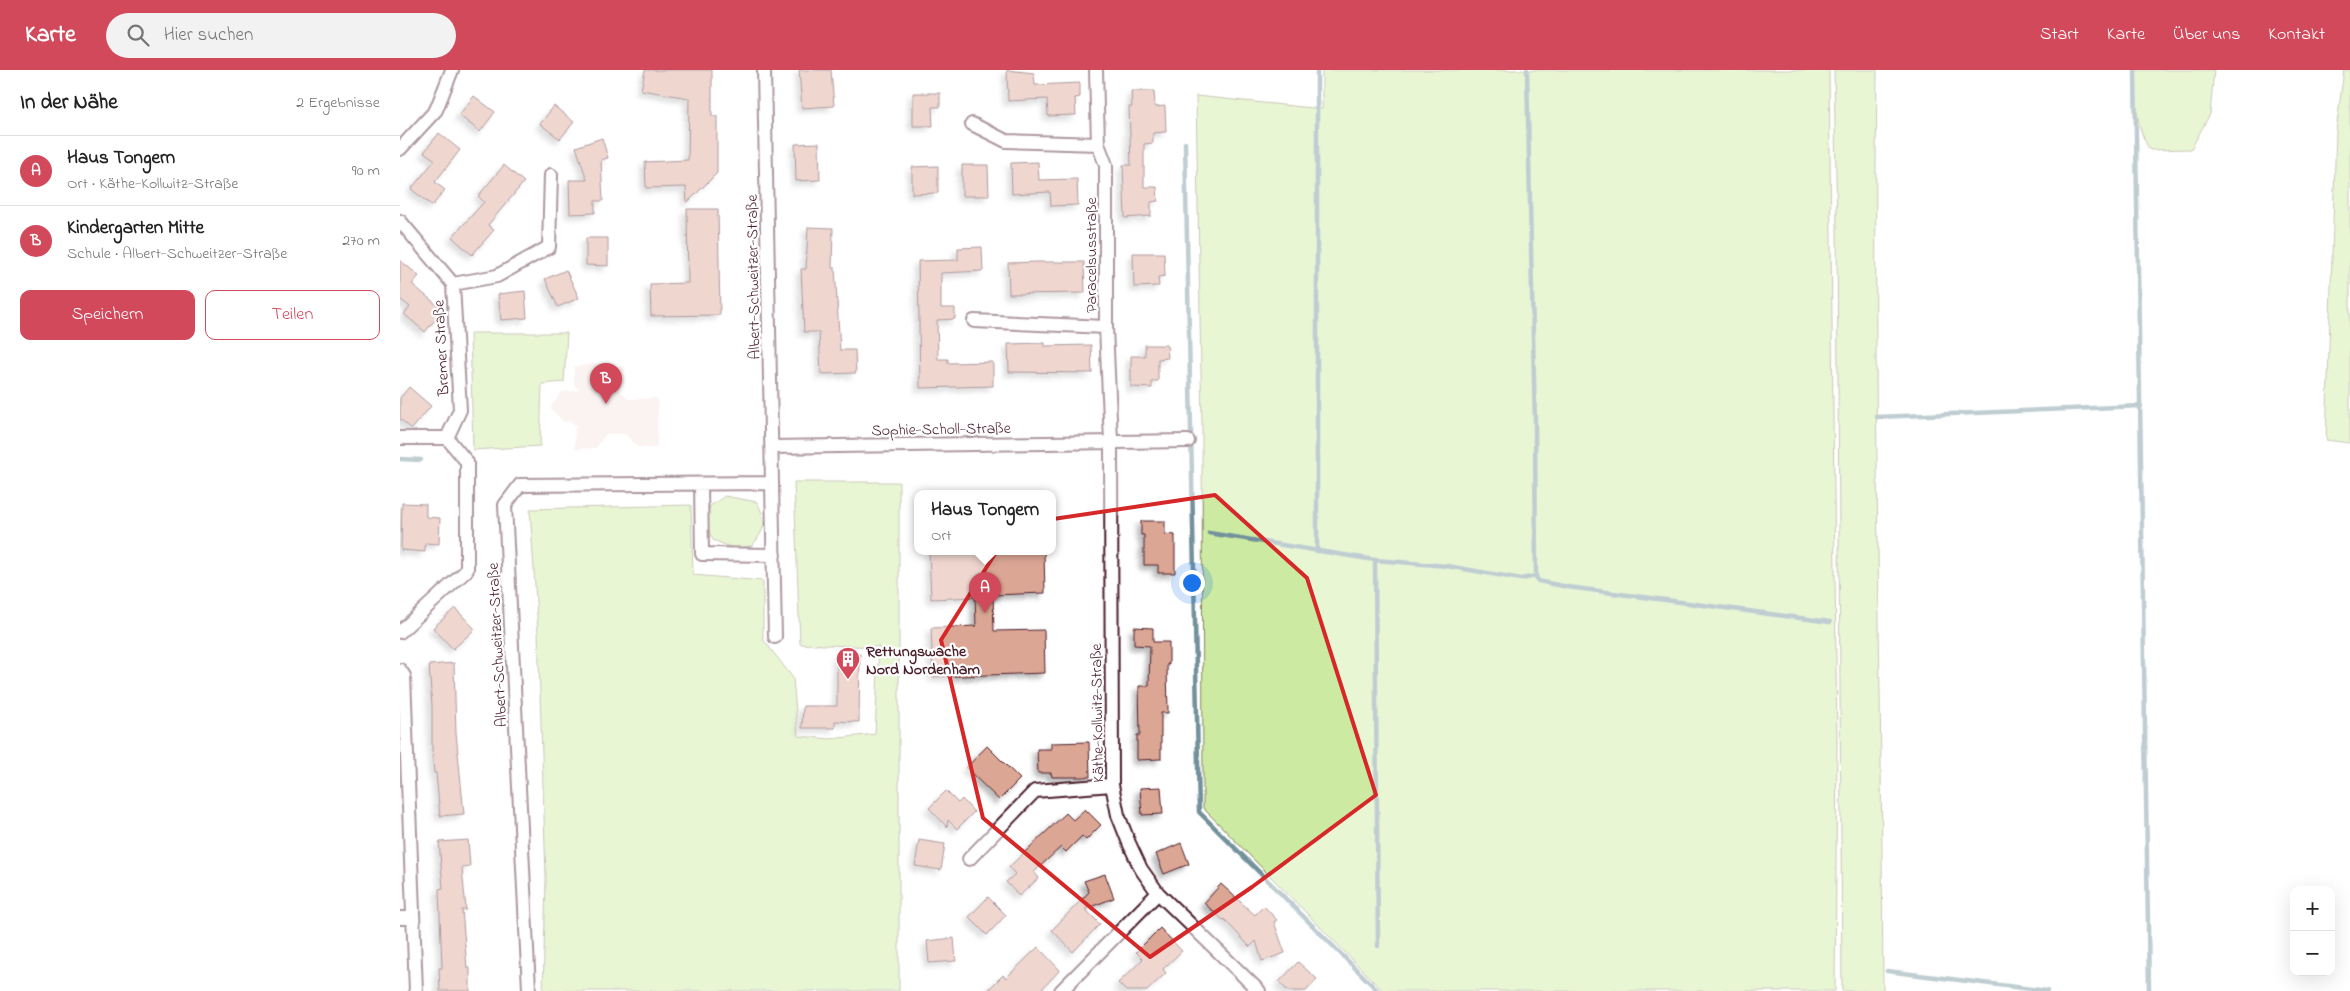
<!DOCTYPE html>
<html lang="de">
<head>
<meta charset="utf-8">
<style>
  :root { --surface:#fff; --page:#f2f2f2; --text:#222; --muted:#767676; --line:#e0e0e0; --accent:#d1495b }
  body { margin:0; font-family:"Indie Flower",sans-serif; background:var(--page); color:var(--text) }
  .controls { position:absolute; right:15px; bottom:15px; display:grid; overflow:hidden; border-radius:10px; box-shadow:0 5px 20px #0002 }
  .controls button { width:45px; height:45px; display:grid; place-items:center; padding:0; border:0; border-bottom:1px solid var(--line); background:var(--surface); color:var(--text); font:25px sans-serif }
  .you { position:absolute; left:791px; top:512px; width:18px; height:18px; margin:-12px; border:4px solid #fff; border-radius:50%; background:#1a73e8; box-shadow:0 0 0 8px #1a73e833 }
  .badge { display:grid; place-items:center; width:32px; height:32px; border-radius:50%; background:var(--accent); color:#fff; font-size:16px; font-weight:700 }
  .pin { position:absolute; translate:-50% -41px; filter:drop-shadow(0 1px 2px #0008) }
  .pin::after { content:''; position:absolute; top:26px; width:18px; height:15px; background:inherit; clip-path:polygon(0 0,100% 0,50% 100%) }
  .popup { position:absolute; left:514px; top:420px; width:142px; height:65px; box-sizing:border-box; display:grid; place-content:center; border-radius:10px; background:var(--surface); filter:drop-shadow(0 1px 4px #0005); font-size:16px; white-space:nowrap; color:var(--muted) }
  .popup b { font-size:19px; color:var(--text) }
  .popup::after { content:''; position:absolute; left:50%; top:100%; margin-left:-10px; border:10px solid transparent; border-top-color:var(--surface) }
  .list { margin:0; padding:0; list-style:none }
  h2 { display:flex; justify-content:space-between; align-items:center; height:65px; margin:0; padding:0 20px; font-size:21px }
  h2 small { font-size:16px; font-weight:400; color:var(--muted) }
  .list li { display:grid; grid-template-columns:32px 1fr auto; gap:15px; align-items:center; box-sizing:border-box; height:70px; padding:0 20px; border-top:1px solid var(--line) }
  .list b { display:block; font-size:19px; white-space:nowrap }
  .list p { margin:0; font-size:16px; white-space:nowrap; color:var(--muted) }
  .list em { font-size:16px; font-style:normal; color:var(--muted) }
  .actions { display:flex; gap:10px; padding:15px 20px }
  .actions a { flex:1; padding:11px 0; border:1px solid var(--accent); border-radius:10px; text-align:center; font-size:18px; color:var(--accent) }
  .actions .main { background:var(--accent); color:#fff }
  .icon { flex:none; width:28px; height:28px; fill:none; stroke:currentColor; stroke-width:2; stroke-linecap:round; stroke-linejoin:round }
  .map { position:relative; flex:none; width:1950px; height:921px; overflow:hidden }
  header { display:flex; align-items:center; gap:30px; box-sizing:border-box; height:70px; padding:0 25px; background:var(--accent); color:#fff }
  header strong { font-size:24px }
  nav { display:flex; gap:28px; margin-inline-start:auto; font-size:18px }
  .search { width:350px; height:45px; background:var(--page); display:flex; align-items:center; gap:12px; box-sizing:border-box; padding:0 18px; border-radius:28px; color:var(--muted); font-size:19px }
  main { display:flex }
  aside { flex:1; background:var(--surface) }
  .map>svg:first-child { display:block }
  .built { fill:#f4e4df }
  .green { fill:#cceaa1; stroke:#8b8466 }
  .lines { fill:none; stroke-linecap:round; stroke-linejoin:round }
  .stream { stroke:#72919b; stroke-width:4.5 }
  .building { fill:#dca694; stroke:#4a1f2b; filter:url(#shadow) }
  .minor-casing { stroke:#4a1f2b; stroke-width:16 }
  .minor { stroke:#fff; stroke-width:12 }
  .marked { fill:none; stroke:#d62828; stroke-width:4; stroke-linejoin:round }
  .labels { text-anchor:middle; stroke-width:4.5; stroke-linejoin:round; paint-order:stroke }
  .street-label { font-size:16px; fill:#4a1f2b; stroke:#fff }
  .poi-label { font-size:16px; font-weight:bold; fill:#4a1f2b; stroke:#fff; text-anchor:start }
</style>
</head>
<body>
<header>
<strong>Karte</strong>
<div class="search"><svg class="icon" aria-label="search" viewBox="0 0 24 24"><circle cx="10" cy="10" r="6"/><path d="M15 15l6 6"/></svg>Hier suchen</div>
<nav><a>Start</a><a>Karte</a><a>Über uns</a><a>Kontakt</a></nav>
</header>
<main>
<aside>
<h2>In der Nähe<small>2 Ergebnisse</small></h2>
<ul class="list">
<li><span class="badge">A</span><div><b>Haus Tongern</b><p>Ort · Käthe-Kollwitz-Straße</p></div><em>90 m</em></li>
<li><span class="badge">B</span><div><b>Kindergarten Mitte</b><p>Schule · Albert-Schweitzer-Straße</p></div><em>270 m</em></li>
</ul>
<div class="actions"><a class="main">Speichern</a><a>Teilen</a></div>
</aside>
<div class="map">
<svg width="1950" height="921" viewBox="0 0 1950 921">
  <defs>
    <filter id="shadow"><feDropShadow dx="-4.5" dy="4.5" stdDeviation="2.5" flood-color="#0004"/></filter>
  </defs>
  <rect width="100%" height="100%" fill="#fff"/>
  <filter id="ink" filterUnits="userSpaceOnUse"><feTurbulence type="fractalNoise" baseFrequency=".02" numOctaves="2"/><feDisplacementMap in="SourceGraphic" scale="10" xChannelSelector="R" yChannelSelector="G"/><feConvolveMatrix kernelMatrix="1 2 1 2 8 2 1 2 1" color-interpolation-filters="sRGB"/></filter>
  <g filter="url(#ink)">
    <!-- built -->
    <path class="built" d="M199,293l26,4 -1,15 -6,7 11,10 29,-1 -1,50 -19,-1 -13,-13h-19l-10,14 -21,1v-20l2,-2 -7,-6 -6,1 -14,-14 12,-16 18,-2 -6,-5v-18z"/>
    <!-- green -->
    <path class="green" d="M922,0h507l8,674 -2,247h-452l-180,-183 -1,-381 -6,-331 126,13z
      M1434,0h43c-5,307 5,614 6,921h-41l-5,-764z
      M1736,0h78l-4,44 -19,35 -41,1c-16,-25 -14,-51 -14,-80z
      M1944,0h6v373l-24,-3 10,-309z
      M70,263h97l-3,49 -22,2 -2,62 -67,4z
      M394,412h105v509h-356l3,-113 -8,-246 -8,-123 161,-4 2,70 70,6v58l30,39 5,58 32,3 45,-5 4,-87 -79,-3z
      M325,426l32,6c10,20 9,26 -5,44l-19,2 -20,-8 -8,-16 5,-18z"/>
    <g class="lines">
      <!-- stream -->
      <path class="stream" d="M917,0v481
        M1127,0l8,354 1,152 2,5 30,6 262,35
        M1735,0l14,921
        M785,73l14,669 179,179
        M1477,347l264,-11
        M0,389l21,1
        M809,463l166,27 72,6 74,13 15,-3
        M975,490l3,386
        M1487,901l160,20"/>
    </g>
    <!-- building -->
    <path class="building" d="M245,0h67v46h5v57l-30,30 -1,-16 -40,1 -1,-26 43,-2 1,-62 -48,-8z
      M399,0h32l3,36 -32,2z
      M607,0l27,3 1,12 45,-2v14l-5,1 1,17 -28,1 -1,-17 -39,2z
      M731,21h23l1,16 10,-1 1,26 -13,1v10l-9,1v43h13l1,14 -7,1v14l-26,2 -2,-53h8l-2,-58h3z
      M513,23h27v14h-8l1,19h-20z
      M74,26l21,16 -15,20 -21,-17z
      M154,36l20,16 -14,17 -20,-15z
      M39,63l21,17 -25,32 10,8 -13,16 -21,-17 24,-29 -11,-8z
      M202,68l6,20 -7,2 2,41h-8v12l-25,1 -1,-34h18l-11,-33z
      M419,73l1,37 -24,1 -1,-37z
      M638,92l1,18 38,-1 1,26 -27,1 -1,-14 -38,2 -1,-31z
      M104,95l20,17 -36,43 6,5 -22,25 -20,-18 32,-35 -6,-6z
      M562,95h26l1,31h-27z
      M538,96v27l-26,1v-27z
      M287,139h31l2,106 -69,1 -1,-32 38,-1z
      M408,157l25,1 -1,40h3l5,82h15l1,23 -35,1 -2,-42h-15l-3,-63h5z
      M186,168h22v28l-22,-1z
      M582,177l1,24 -42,2v35h14v11l-18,1 1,39h10v4l45,-1v24l-73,2 -2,-127 40,-1v-12z
      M733,183h31l1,23 -7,1 1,9 -25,1z
      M0,190l19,16 -7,8 31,26 -18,22 -21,-18 6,-7 -10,-8z
      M637,192h47l1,31 -76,1 -1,-31z
      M166,200l13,28 -21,9 -13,-28z
      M125,221l2,27 -26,2 -3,-26z
      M645,273v3l46,-1 1,28 -83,-1 -1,-28z
      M745,275h22l1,13 -10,1v22h-6v7l-21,-1v-31h14z
      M9,317l22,19 -19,23 -12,-10v-21z
      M2,433l24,1v13l14,1 -1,26 -14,-1v9l-24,-2z
      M741,451h24v13l10,1v38h-17v-8h-14v-30h-3z
      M529,482h115l1,41 -52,2 1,36 50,-1 1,43 -112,4 -2,-49 45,-2 -1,-29 -44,2z
      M55,538l20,21 -22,20 -20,-21z
      M734,557l19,1v14h16v23l-2,-1 1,49h-7v46l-24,1v-25h3l-1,-49h10l1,-40 -16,-1z
      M437,584h23l-1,68 -24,-1v7h-33l1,-22h34z
      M54,593l2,70 8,81 -24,2 -4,-43h-2l-2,-23v-44l-3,-41z
      M689,672l1,35h-38l-1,-4h-13l-1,-24h14v-6z
      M587,676l33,33 -21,21 -33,-32z
      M761,717l2,27 -21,1 -2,-27z
      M546,721l12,12 4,-4 12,13 -17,17 -9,-9 -1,7 -18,-19z
      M685,739l16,16 -15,15 -4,-4 -16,16 -5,-5 -27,25 5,6 -20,18 -13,-14 9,-8 -6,-7 57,-54 7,7z
      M68,770l2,26 -8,1 4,43h-4l5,58h3v23h-30l-1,-23h3l-3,-79 4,-1 -4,-46z
      M519,770l26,4 -4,26 -26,-4z
      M781,773l8,21 -25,10 -8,-20z
      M705,804l9,24 -29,11 15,15 -27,28 -21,-22 37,-38 -5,-11z
      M821,814l34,31 9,-9 13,14 -3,2 11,31 -23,8 -6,-20 -6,6 -26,-28 -1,1 -19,-17z
      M588,827l18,18 -19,20 -18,-18z
      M760,858l22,23 -19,18 3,4 -19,18h-21l-8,-8 25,-24 -7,-7z
      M554,868l2,23 -27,2 -2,-22z
      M638,877l22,23 -20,21h-53l16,-16 3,3z
      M898,892l19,17 -11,12h-18l-9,-9z"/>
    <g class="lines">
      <defs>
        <path id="minor" d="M364,0l11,567
          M696,0l2,74 8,21v162l5,115 1,343 6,30 11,28 12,26 17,24 101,98
          M572,54l34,17 92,3
          M0,79l36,-39 16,-40
          M0,151l53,63 7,126 -13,28
          M53,214l44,-8 52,-29 2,-72
          M574,251l132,6
          M0,368h47
          M372,377l416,-6
          M301,414l1,70 72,1
          M0,562l67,-62v-108l-20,-24
          M0,600l4,6 12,315
          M569,789l66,-68 77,-6
          M0,848h13
          M129,919l-24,-484 15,-20 252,-2
          M661,921l97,-98"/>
      </defs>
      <!-- minor casing -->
      <use href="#minor" class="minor-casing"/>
      <!-- minor -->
      <use href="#minor" class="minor"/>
    </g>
  </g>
  <!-- marked area -->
  <path d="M0 0H1950V921H0ZM815,425l92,83 69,217 -124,92 -102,70 -167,-139 -42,-178 72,-115z" fill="#fff" fill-opacity=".55" fill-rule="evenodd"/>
  <path class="marked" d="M815,425l92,83 69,217 -124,92 -102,70 -167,-139 -42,-178 72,-115z"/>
  <!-- icons -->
  <defs>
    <symbol id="building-pin" viewBox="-11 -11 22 30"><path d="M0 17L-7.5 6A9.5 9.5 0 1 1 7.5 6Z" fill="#d1495b" stroke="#fff"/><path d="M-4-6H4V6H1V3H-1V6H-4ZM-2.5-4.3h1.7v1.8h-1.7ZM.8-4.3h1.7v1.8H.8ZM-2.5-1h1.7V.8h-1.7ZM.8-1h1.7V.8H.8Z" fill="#fff"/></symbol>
  </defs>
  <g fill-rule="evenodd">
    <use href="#building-pin" x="434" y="575" width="28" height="38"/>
  </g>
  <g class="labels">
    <!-- street labels -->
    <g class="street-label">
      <text transform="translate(690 185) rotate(-90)" y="6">Paracelsusstraße</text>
      <text transform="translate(352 207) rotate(-91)" y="6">Albert-Schweitzer-Straße</text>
      <text transform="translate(40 278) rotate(-93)" y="6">Bremer Straße</text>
      <text transform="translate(541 358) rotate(-1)" y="6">Sophie-Scholl-Straße</text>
      <text transform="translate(96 575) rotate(-93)" y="6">Albert-Schweitzer-Straße</text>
      <text transform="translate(696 643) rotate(-91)" y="6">Käthe-Kollwitz-Straße</text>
    </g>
    <!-- poi labels -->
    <g class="poi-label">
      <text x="466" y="586">Rettungswache<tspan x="466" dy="18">Nord Nordenham</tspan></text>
    </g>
  </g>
</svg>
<div class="controls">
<button>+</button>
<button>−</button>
</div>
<div class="you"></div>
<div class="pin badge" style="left:585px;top:543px">A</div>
<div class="popup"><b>Haus Tongern</b>Ort</div>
<div class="pin badge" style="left:206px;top:334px">B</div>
</div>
</main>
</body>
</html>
